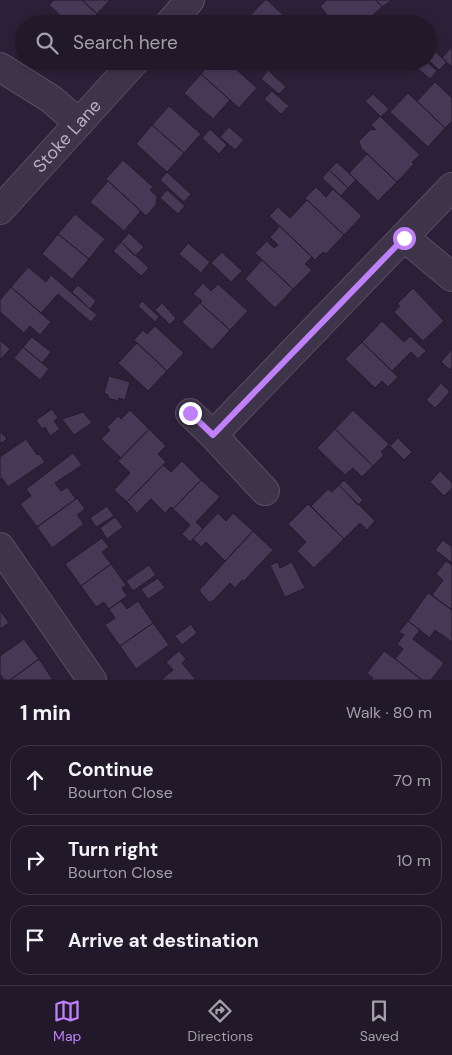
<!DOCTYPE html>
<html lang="en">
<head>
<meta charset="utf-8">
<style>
  :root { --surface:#21182a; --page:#2d2536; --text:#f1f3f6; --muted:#a2a0a8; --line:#3e3747; --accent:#bf80f9 }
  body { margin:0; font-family:"DM Sans",sans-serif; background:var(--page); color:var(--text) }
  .stop { position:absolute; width:15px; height:15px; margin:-11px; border:4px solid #bf80f9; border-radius:50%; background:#fff }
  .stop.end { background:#bf80f9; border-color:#fff; box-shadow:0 1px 5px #0008 }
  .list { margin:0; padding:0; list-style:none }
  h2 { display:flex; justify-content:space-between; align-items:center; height:65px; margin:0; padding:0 20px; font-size:21px }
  h2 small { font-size:16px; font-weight:400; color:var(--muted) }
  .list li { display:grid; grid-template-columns:32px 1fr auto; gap:15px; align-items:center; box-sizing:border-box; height:70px; margin:0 10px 10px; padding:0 10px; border:1px solid var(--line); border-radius:20px }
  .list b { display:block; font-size:19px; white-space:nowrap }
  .list p { margin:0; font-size:16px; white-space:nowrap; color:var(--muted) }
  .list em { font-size:16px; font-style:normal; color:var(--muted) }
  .icon { flex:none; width:28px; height:28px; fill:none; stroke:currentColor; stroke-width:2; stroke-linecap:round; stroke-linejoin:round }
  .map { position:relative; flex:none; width:452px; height:680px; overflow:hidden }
  .search { position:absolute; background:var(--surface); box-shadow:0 2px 8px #0003; left:15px; right:15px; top:15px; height:55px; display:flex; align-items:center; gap:12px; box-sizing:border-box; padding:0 18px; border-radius:28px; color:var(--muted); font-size:19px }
  .sheet { height:305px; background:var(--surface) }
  nav { display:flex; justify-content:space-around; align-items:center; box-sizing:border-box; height:70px; border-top:1px solid var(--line); background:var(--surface); font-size:14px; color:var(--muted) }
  nav a { display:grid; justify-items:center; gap:2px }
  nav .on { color:var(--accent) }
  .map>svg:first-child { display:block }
  .building { fill:#473956; stroke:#251b2f }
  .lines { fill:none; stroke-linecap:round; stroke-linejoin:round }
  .minor-casing { stroke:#594e63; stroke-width:30 }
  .minor { stroke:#3e3449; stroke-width:28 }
  .route { stroke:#bf80f9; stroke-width:6 }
  .labels { text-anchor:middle; stroke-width:4; stroke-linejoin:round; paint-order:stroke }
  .street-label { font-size:18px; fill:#baaec5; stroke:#23192d }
</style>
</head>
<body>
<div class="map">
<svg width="452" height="680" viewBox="0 0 452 680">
  <rect width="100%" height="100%" fill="#2c2038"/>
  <!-- building -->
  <path class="building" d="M54,0h28l15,14 -8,10h-19l-21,-19z
    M82,0h28l-13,14z
    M265,0h2l26,24h-40l-6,-5z
    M327,0h49l6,7 -19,17h-29l-14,-18z
    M376,0h16l-10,7z
    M41,17l6,7h-13z
    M247,19l6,5h-10z
    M430,47l17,15 -8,8 -11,-10v-11z
    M452,47v20l-10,-9z
    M211,61h16l30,27 -18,20 -38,-34z
    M421,61h5l11,10 -7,8 -14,-12z
    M268,70l18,17 -7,7 -18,-15z
    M201,74l29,26 -17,19 -29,-26z
    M435,82l17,16v23l-7,7 -28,-27z
    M272,91l17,15 -8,8 -17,-15z
    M408,93l37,35 -17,19 -38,-35z
    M373,94l16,15 -8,8 -16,-16z
    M169,106l32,28 -17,19 -32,-28z
    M380,116l40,39 -8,7 2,2 -17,18 -36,-34 -2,-7 12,-12 5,1 -5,-5z
    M152,125l32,28 -17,19 -31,-28z
    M229,127l15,13 -9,10 -15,-13z
    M210,129l17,16 -8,9 -17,-16z
    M367,154l30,28 -19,19 -29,-28z
    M123,160l30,27 -3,3 7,6 -1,9 -10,11 -40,-37z
    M337,162l19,18 -8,8 -19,-18z
    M329,170l19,18 -7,8 -19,-18z
    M167,172l24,22 -7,8 -24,-22z
    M108,181l33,30 -17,20 -34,-29z
    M316,187l10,10 7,-8 29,27 -18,19 -39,-37z
    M167,190l18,16 -7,8 -18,-16z
    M307,200l37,35 -18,19 -3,-2 -8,8 -46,-44 9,-9 12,11z
    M75,214l30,25 -16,20 -31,-25z
    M280,226l32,31 -7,7 7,6 -19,19 -38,-36 12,-12 7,7 4,-3 -8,-8z
    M129,233l15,14 -9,9 -14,-14z
    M58,234l31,25 -17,20 -30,-25z
    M121,242l28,26 -8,8 -28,-25z
    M188,243l22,19 -9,11 -22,-19z
    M222,252l20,19 -11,11 -20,-19z
    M262,260l31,29 -18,19 -30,-29z
    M28,267l18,15 5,-7 46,40 -6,7 -33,-28 -17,19 -30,-26z
    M203,283l8,8 7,-7 30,27 -18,19 -30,-27 2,-2 -9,-7z
    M78,285l18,16 -6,8 -18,-17z
    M11,287l40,35 -11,13 -10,-9 -6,7 -24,-21v-12z
    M413,288l31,33 -21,20 -29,-29 6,-6 -3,-2z
    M142,301l17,16 -4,5 -17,-16z
    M162,303l14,15 -6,7 -15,-15z
    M200,303l30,27 -18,20 -30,-28z
    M382,321l22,21 6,-6 16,15 -8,8 -7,-7 -19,19 -30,-29z
    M155,326l29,27 -17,18 -33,-31 9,-10 4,4z
    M32,337l19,15 -9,11 -19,-16z
    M0,340l10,9 -10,11z
    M362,342l36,35 -10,10 -6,-6 -7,7 -30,-29z
    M137,343l30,28 -19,20 -30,-28z
    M23,347l26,22 -9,11 -26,-22z
    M452,349v18l-2,3 -9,-8z
    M109,376l21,6 -5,18 -6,-2 -1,3 -10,-3v-3l-4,-2z
    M441,383l9,9 -15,16 -9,-8z
    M52,409l6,9 -4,3 6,8 -10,7 -5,-9 -3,2 -6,-9z
    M130,410l19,19 -28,29 -20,-19 9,-9 -3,-3 11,-11 3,3z
    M353,410l36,34 -8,8 3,3 -11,11 -38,-37z
    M83,412l9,11 -18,12 -12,-16z
    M149,429l17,17 -8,8 8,8 -39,40 -13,-12 16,-17 -12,-12z
    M335,429l38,37 -11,11 -9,-9 -8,7 -28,-27z
    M0,431l7,8 -7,5z
    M398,438l14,14 -8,8 -14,-14z
    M26,439l11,16 2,-1 6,8 -37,25 -6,-9 -2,1v-22z
    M73,453l9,12 -27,18 6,8 6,-4 9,12 -39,28 -17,-23 11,-8 -5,-7z
    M182,461l19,19 -28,29 -2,-2 -6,6 -14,-14 -14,14 -10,-11 36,-37 8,7z
    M440,471l12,12v5l-8,8 -14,-14z
    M201,480l19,17 -24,25 7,7 -13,13 -8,-8 8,-9 -17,-16z
    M344,480l19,20 -5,5 -19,-20z
    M339,485l36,36 -8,9 -7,-7 -16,16 -33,-33 17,-17 4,3z
    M77,498l8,11 -8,6 7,9 -32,24 -15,-21z
    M308,504l36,35 -30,29 -17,-17 9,-9 -18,-18z
    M107,506l7,10 -18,11 -6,-9z
    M218,513l8,8 7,-8 20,18 -28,30 -19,-19 -5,5 -8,-8z
    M115,517l8,10 -16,12 -7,-11z
    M253,531l20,19 -29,31 -2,-1 -7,8 -5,-5 -17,18 -4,1 -9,-10v-3z
    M102,538l7,9 -7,5 9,12 -30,22 -16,-22z
    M443,540l9,7v16l-17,-13z
    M446,561l6,4v45l-20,-15 11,-15 -7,-6z
    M278,562l2,6 12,-6 13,26 -20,9 -15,-32z
    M111,564l15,21 -4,3 5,8 -18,13 -5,-7 -8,5 -15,-21z
    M149,565l7,10 -23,16 -7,-10z
    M158,578l7,10 -17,11 -7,-10z
    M428,593l24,17v32l-17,-12 -5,8 -22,-17z
    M121,601l6,8 11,-8 15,22 -33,23 -15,-21 10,-7 -6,-9z
    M0,610l9,13 -9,6z
    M408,621l12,9 -7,9 31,24 -13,17h-9l-27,-21 8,-10 -6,-5 7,-9 -5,-3z
    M153,623l16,22 -33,24 -16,-23z
    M191,624l6,9 -15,12 -7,-9z
    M24,639l15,20 -29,21h-6l-4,-6v-18z
    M179,651l7,8 -4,4 14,17h-35l12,-10 -7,-8z
    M384,651l11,8 27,21h-51l2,-2 -6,-5z
    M39,659l14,21h-43z"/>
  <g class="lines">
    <defs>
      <g id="minor">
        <path d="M169,24l21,-24"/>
        <path d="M0,67l51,32 28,24"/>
        <path id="s1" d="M0,210l135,-149"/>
        <path d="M404,237l48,40"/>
        <path d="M190,413l23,22 52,56"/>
        <path d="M213,435l239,-248"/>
        <path d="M0,547l92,133"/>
      </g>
    </defs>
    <!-- minor casing -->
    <use href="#minor" class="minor-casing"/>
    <!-- minor -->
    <use href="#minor" class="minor"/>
  </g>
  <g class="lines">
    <!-- route -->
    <path class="route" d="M190,413l23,22 191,-197"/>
  </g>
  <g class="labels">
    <!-- street labels -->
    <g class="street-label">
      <text dy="6" stroke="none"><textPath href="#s1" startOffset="100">Stoke Lane</textPath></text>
    </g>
  </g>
</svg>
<div class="stop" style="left:404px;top:238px"></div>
<div class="stop end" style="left:190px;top:413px"></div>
<div class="search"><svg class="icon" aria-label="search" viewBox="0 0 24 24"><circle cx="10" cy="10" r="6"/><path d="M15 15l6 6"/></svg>Search here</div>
</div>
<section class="sheet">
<h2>1 min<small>Walk · 80 m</small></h2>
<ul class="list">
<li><svg class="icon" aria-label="ahead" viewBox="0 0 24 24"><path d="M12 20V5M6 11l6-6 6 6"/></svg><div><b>Continue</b><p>Bourton Close</p></div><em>70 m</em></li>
<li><svg class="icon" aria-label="right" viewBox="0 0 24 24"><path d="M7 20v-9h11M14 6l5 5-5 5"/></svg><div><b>Turn right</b><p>Bourton Close</p></div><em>10 m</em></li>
<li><svg class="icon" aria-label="arrive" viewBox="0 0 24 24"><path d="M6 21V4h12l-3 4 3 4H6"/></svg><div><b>Arrive at destination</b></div></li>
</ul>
</section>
<nav>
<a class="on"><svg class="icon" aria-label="map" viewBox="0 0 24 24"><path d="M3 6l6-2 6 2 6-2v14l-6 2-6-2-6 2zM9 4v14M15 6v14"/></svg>Map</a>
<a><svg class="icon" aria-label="directions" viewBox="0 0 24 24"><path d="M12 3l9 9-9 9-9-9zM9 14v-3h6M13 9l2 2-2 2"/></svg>Directions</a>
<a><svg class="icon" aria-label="saved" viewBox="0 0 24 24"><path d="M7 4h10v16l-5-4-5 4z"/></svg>Saved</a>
</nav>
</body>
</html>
